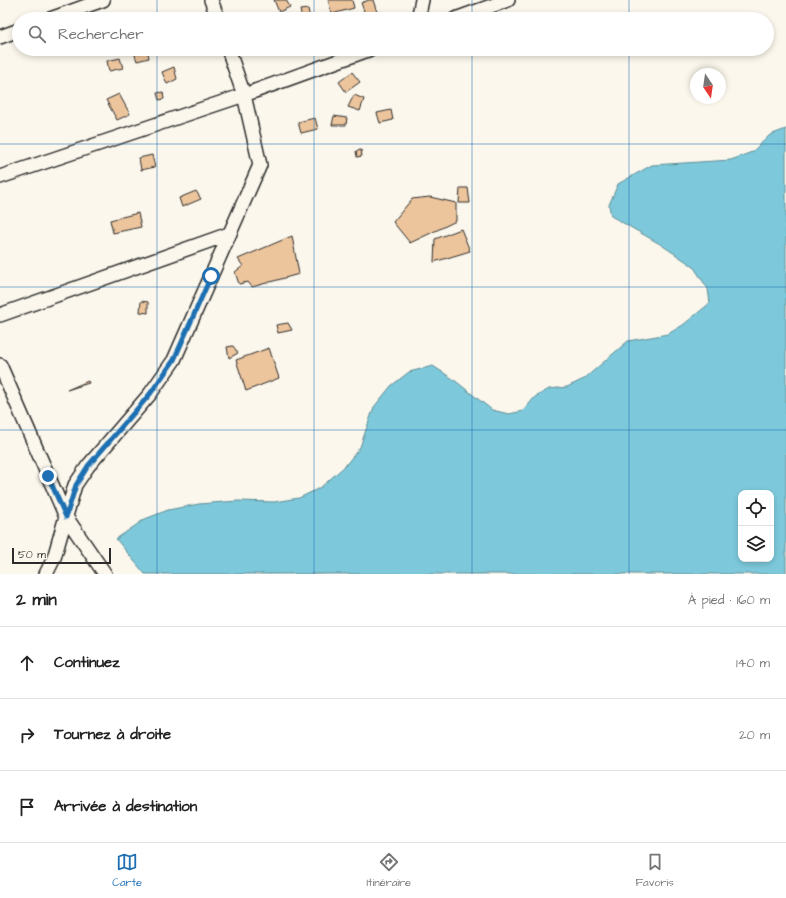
<!DOCTYPE html>
<html lang="fr">
<head>
<meta charset="utf-8">
<style>
  :root { --surface:#fff; --page:#f6f6f6; --text:#222; --muted:#767676; --line:#e0e0e0; --accent:#1f6fb2 }
  body { margin:0; font-family:"Architects Daughter",sans-serif; background:var(--page); color:var(--text) }
  .controls { position:absolute; right:12px; bottom:12px; display:grid; overflow:hidden; border-radius:8px; box-shadow:0 2px 6px #0003 }
  .controls button { width:36px; height:36px; display:grid; place-items:center; padding:0; border:0; border-bottom:1px solid var(--line); background:var(--surface); color:var(--text); font:20px sans-serif }
  .compass { position:absolute; left:690px; top:68px; width:36px; height:36px; border-radius:50%; background:var(--surface); box-shadow:0 2px 6px #0003; rotate:167deg }
  .scale { position:absolute; left:12px; bottom:10px; width:99px; box-sizing:border-box; padding-left:4px; border:2px solid #2b2b2b; border-top:0; font-size:11px; line-height:14px; white-space:nowrap; color:#2b2b2b; -webkit-text-stroke:3px #fbf7ec; paint-order:stroke }
  .stop { position:absolute; width:12px; height:12px; margin:-9px; border:3px solid #1f6fb2; border-radius:50%; background:#fff }
  .stop.end { background:#1f6fb2; border-color:#fff; box-shadow:0 1px 4px #0008 }
  .list { margin:0; padding:0; list-style:none }
  h2 { display:flex; justify-content:space-between; align-items:center; height:52px; margin:0; padding:0 16px; font-size:17px }
  h2 small { font-size:13px; font-weight:400; color:var(--muted) }
  .list li { display:grid; grid-template-columns:26px 1fr auto; gap:12px; align-items:center; box-sizing:border-box; height:72px; padding:0 16px; border-top:1px solid var(--line) }
  .list b { display:block; font-size:15px; white-space:nowrap }
  .list em { font-size:13px; font-style:normal; color:var(--muted) }
  .icon { flex:none; width:22px; height:22px; fill:none; stroke:currentColor; stroke-width:2; stroke-linecap:round; stroke-linejoin:round }
  .map { position:relative; flex:none; width:786px; height:574px; overflow:hidden }
  .search { position:absolute; background:var(--surface); box-shadow:0 2px 6px #0003; left:12px; right:12px; top:12px; height:44px; display:flex; align-items:center; gap:10px; box-sizing:border-box; padding:0 14px; border-radius:22px; color:var(--muted); font-size:15px }
  .sheet { height:268px; background:var(--surface) }
  nav { display:flex; justify-content:space-around; align-items:center; box-sizing:border-box; height:56px; border-top:1px solid var(--line); background:var(--surface); font-size:11px; color:var(--muted) }
  nav a { display:grid; justify-items:center; gap:2px }
  nav .on { color:var(--accent) }
  .map>svg:first-child { display:block }
  .water { fill:#7dc9db; stroke:#5c8a95; fill-rule:evenodd }
  .building { fill:#edc59d; stroke:#2b2b2b }
  .lines { fill:none; stroke-linecap:round; stroke-linejoin:round }
  .street-casing { stroke:#2b2b2b; stroke-width:16 }
  .street { stroke:#fbf7ec; stroke-width:13 }
  .route { stroke:#1f6fb2; stroke-width:5 }
  .grid { fill:none; stroke:#1f6fb2; stroke-width:1; stroke-opacity:0.55 }
</style>
</head>
<body>
<div class="map">
<svg width="786" height="574" viewBox="0 0 786 574">
  <rect width="100%" height="100%" fill="#fbf7ec"/>
  <filter id="ink" filterUnits="userSpaceOnUse"><feTurbulence type="fractalNoise" baseFrequency=".025" numOctaves="2"/><feDisplacementMap in="SourceGraphic" scale="8" xChannelSelector="R" yChannelSelector="G"/><feConvolveMatrix kernelMatrix="1 2 1 2 8 2 1 2 1" color-interpolation-filters="sRGB"/></filter>
  <g filter="url(#ink)">
    <!-- water -->
    <path class="water" d="M786,129v445h-641l-29,-35 29,-20 23,-9 31,-6 38,-3 37,1 25,-4 21,-10 25,-22 15,-19 14,-40 17,-21 18,-14 24,-6 20,13 39,31 17,4 14,-3 12,-14 14,-8 18,-2 17,-8 44,-38 40,-7 15,-9 27,-22 -2,-14 -15,-23 -33,-22 -49,-28 -2,-11 9,-21 34,-19 79,-5 21,-8 18,-17zM741,493h30v66h-30z"/>
    <!-- building -->
    <path class="building" d="M274,0h12l4,7 -11,5z
      M328,0h24l2,8 -22,6z
      M369,0h4l6,18 -12,1 -6,-16z
      M308,9l2,10h-8l-2,-9z
      M147,49l2,9 -12,3 -3,-9z
      M120,58l3,10 -14,3 -2,-10z
      M174,67l3,12 -10,5 -5,-12z
      M352,72l8,10 -14,10 -7,-10z
      M163,92l1,7 -5,1 -2,-7z
      M119,94l11,20 -13,6 -11,-20z
      M354,95l10,4 -4,12 -12,-4z
      M391,110l2,10 -13,3 -3,-10z
      M334,116l13,2 -1,7h-14z
      M315,118l3,11 -17,4 -3,-11z
      M361,150l1,6 -5,1 -1,-6z
      M152,155l3,12 -14,3 -2,-12z
      M460,188h8l2,15h-11z
      M196,191l5,8 -19,8 -3,-9z
      M430,197l26,6v18l-46,22 -17,-21 19,-23z
      M138,213l3,14 -28,6 -3,-13z
      M461,229l9,22 -36,11 1,-23z
      M292,236l7,38 -47,13 -4,-5 -9,2 -4,-12 8,-6 -5,-7z
      M141,301l7,1v11l-8,-1z
      M288,323l4,7 -14,3 -2,-8z
      M233,346l5,7 -9,5 -2,-11z
      M269,348l10,30 -33,13 -10,-31z
      M88,381l1,2 -22,7z"/>
    <g class="lines">
      <defs>
        <path id="street" d="M211,0l7,19
          M50,19l53,-19
          M418,19l4,-19
          M455,19l53,-19
          M0,37l19,-7
          M0,177l244,-82 127,-46
          M0,315l229,-81
          M0,365l66,152 39,57
          M46,574l8,-16 21,-73 13,-19 62,-72 24,-34 86,-195 -16,-70 -16,-46"/>
      </defs>
      <!-- street casing -->
      <use href="#street" class="street-casing"/>
      <!-- street -->
      <use href="#street" class="street"/>
    </g>
  </g>
  <g class="lines" filter="url(#ink)">
    <!-- route -->
    <path class="route" d="M48,476l18,41 10,-32 12,-19 62,-72 24,-34 37,-84"/>
  </g>
  <!-- grid -->
  <path class="grid" d="M157,0v19M314,0v19M472,0v19M629,0v19M157,49v525M314,49v525M472,49v525M629,49v525M0,144h786M0,287h786M0,430h786"/>
</svg>
<div class="controls">
<button><svg class="icon" aria-label="locate" viewBox="0 0 24 24"><circle cx="12" cy="12" r="6"/><path d="M12 2v4M12 18v4M2 12h4M18 12h4"/></svg></button>
<button><svg class="icon" aria-label="layers" viewBox="0 0 24 24"><path d="M12 4l9 5-9 5-9-5zM3 14l9 5 9-5"/></svg></button>
</div>
<svg class="compass" viewBox="-18 -18 36 36"><path d="M0-13l5 13h-10z" fill="#e53935"/><path d="M0 13l5-13h-10z" fill="#767676"/></svg>
<div class="scale">50 m</div>
<div class="stop" style="left:211px;top:276px"></div>
<div class="stop end" style="left:48px;top:476px"></div>
<div class="search"><svg class="icon" aria-label="search" viewBox="0 0 24 24"><circle cx="10" cy="10" r="6"/><path d="M15 15l6 6"/></svg>Rechercher</div>
</div>
<section class="sheet">
<h2>2 min<small>À pied · 160 m</small></h2>
<ul class="list">
<li><svg class="icon" aria-label="ahead" viewBox="0 0 24 24"><path d="M12 20V5M6 11l6-6 6 6"/></svg><div><b>Continuez</b></div><em>140 m</em></li>
<li><svg class="icon" aria-label="right" viewBox="0 0 24 24"><path d="M7 20v-9h11M14 6l5 5-5 5"/></svg><div><b>Tournez à droite</b></div><em>20 m</em></li>
<li><svg class="icon" aria-label="arrive" viewBox="0 0 24 24"><path d="M6 21V4h12l-3 4 3 4H6"/></svg><div><b>Arrivée à destination</b></div></li>
</ul>
</section>
<nav>
<a class="on"><svg class="icon" aria-label="map" viewBox="0 0 24 24"><path d="M3 6l6-2 6 2 6-2v14l-6 2-6-2-6 2zM9 4v14M15 6v14"/></svg>Carte</a>
<a><svg class="icon" aria-label="directions" viewBox="0 0 24 24"><path d="M12 3l9 9-9 9-9-9zM9 14v-3h6M13 9l2 2-2 2"/></svg>Itinéraire</a>
<a><svg class="icon" aria-label="saved" viewBox="0 0 24 24"><path d="M7 4h10v16l-5-4-5 4z"/></svg>Favoris</a>
</nav>
</body>
</html>
